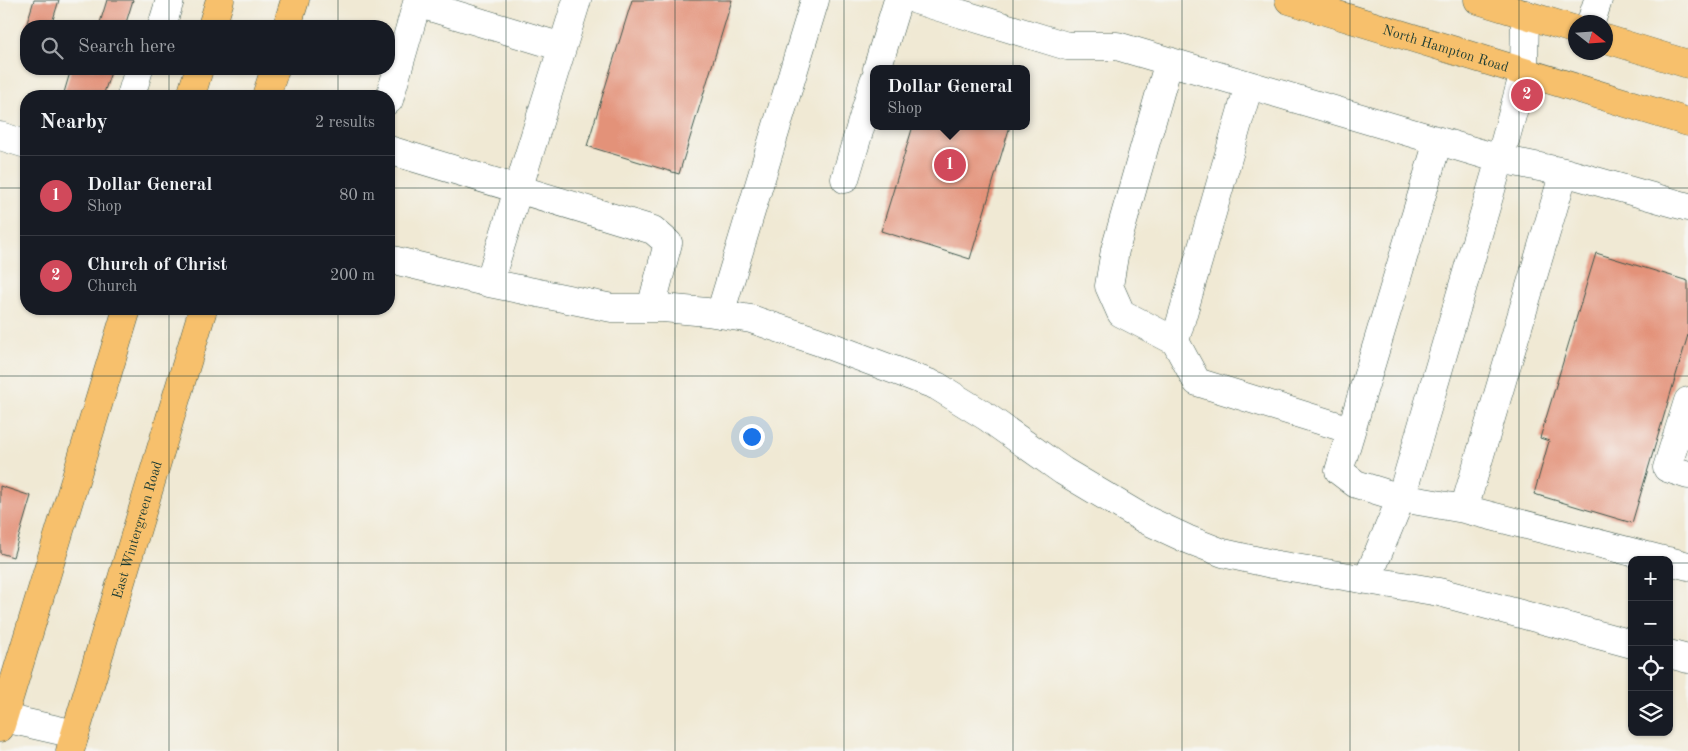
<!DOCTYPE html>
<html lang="en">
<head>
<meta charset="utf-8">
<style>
  :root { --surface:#171b24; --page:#242831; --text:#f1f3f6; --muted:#9ea1a6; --line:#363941; --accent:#d1495b }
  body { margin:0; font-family:"Old Standard TT",serif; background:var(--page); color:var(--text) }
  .controls { position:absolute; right:15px; bottom:15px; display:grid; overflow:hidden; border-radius:10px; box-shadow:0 1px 4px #0004 }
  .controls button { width:45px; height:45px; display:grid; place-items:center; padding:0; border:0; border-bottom:1px solid var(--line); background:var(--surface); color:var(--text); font:25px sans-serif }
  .compass { position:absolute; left:1568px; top:15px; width:45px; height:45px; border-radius:50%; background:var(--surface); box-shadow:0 1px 4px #0004; rotate:107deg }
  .you { position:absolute; left:751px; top:436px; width:18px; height:18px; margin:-12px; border:4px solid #fff; border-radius:50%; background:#1a73e8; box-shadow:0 0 0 8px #1a73e833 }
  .badge { display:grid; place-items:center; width:32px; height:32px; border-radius:50%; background:var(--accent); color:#fff; font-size:16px; font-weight:700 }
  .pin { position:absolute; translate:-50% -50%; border:2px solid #fff; box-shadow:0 1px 5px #0006 }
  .popup { position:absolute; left:870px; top:65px; width:160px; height:65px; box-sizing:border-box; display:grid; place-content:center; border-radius:10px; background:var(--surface); filter:drop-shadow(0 1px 4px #0005); font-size:16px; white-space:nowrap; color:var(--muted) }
  .popup b { font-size:19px; color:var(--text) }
  .popup::after { content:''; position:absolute; left:50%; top:100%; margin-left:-10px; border:10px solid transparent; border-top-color:var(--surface) }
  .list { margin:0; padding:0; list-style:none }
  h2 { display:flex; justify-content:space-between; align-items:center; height:65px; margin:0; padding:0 20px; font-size:21px }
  h2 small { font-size:16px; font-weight:400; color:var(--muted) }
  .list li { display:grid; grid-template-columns:32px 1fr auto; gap:15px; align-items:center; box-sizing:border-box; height:80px; padding:0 20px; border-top:1px solid var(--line) }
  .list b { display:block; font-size:19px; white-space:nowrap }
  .list p { margin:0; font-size:16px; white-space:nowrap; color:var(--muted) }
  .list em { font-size:16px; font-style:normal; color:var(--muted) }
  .icon { flex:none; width:28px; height:28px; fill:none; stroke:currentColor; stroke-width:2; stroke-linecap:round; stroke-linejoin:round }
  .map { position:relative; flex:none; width:1688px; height:751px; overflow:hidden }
  .search { position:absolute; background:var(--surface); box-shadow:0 1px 4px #0004; left:20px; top:20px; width:375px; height:55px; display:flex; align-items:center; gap:12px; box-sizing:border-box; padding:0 18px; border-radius:20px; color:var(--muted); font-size:19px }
  .panel { position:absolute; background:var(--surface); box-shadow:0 1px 4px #0004; left:20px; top:90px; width:375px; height:225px; border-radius:20px }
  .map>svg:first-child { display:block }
  .building { fill:#e39279 }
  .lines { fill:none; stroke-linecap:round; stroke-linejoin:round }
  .minor-casing { stroke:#3e574c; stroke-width:29 }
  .major-casing { stroke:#3e574c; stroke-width:29 }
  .minor { stroke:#fff; stroke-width:28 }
  .major { stroke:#f7c06c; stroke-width:28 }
  .grid { fill:none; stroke:#1f3d34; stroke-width:1; stroke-opacity:0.55 }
  .labels { text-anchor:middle; stroke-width:4; stroke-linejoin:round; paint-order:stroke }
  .street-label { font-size:14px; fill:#1f3d34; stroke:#f6f6f2 }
</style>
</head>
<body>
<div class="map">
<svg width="1688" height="751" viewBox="0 0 1688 751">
  <rect width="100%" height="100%" fill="#f6f6f2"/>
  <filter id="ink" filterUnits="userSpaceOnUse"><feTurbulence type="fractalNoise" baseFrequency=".02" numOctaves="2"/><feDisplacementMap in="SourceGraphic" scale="10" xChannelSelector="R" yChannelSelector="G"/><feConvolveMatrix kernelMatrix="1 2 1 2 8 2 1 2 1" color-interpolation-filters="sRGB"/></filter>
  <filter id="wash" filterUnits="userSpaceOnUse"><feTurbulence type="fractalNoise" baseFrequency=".0096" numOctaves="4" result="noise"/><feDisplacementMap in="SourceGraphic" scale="20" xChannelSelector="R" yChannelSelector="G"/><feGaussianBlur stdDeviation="1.12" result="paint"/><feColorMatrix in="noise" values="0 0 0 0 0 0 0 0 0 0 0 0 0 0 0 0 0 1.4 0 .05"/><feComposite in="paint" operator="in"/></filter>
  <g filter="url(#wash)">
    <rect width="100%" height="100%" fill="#f0e9d4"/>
    <g id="blocks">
      <!-- building -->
      <path class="building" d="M34,0h25l-8,26h-25z
        M107,0h26l-8,26h-26z
        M632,0h100l-53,174 -92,-28z
        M71,69h41l-9,27h-40z
        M913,126h97l-40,133 -89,-28z
        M1596,253l92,28v54l-56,188 -98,-29 15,-53 -9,-3z
        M0,486l31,10 -18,61 -13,-4z"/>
    </g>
  </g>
  <g filter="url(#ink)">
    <use href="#blocks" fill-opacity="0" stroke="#3e574c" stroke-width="1"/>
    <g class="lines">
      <defs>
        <path id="minor" d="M916,0l151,46h50l383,113 64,13 124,35
          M1591,22l7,-22
          M162,26l8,-26
          M1169,61l-54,189 -6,36 12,27 54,28
          M877,69l21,-69
          M1249,85l-74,256 22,41 154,48
          M131,96l8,-27
          M389,100l28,-97 145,44
          M0,136l26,8
          M1438,141l-99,330 17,13 45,14 63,11 199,51
          M389,150l264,80 15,13 -17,65
          M845,179l29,-98
          M389,259l100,24 123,25h51l44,4 44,7 66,22 120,45 50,31 76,54 81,48 43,20 36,14 49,11 167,28 193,52
          M489,283l88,-283
          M720,314l95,-314
          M1688,401l-21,67 21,7
          M1464,509l100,-337
          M1669,561l19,5
          M1367,580l34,-82 99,-339 24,-87 1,-58
          M1669,654l19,5
          M0,717l75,17"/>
        <g id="major">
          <path id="s1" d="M1289,0l399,122"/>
          <path d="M1478,0l98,30"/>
          <path d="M212,26l8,-26"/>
          <path d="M287,26l8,-26"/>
          <path d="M1606,39l82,25"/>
          <path d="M191,96l8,-27"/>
          <path d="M266,96l9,-27"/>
          <path d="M0,728l127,-419"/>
          <path id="s2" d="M70,751l133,-442"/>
        </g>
      </defs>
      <!-- minor casing -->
      <use href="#minor" class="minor-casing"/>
      <!-- major casing -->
      <use href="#major" class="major-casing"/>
      <!-- minor -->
      <use href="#minor" class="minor"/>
      <!-- major -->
      <use href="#major" class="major"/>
    </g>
  </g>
  <!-- grid -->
  <path class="grid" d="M169,0v26M338,0v26M506,0v751M675,0v751M844,0v751M1013,0v751M1182,0v751M1350,0v751M1519,0v751M169,69v27M338,69v27M0,188h26M389,188h1299M169,309v442M338,309v442M0,376h1688M0,563h1632M1669,563h19"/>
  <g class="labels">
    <!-- street labels -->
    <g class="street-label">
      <text dy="5" stroke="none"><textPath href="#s1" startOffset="164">North Hampton Road</textPath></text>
      <text dy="5" stroke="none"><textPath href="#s2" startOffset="231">East Wintergreen Road</textPath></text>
    </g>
  </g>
</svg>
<div class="controls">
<button>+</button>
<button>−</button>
<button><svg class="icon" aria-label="locate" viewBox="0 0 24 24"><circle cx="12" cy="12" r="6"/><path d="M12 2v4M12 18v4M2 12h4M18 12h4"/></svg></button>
<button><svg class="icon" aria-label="layers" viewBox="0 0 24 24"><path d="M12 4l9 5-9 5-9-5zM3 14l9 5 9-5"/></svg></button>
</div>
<svg class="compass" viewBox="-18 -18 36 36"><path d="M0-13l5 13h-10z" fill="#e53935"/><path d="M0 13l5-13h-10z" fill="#9ea1a6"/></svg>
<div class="you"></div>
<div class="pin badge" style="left:950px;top:165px">1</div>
<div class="popup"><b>Dollar General</b>Shop</div>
<div class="pin badge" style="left:1527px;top:95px">2</div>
<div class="search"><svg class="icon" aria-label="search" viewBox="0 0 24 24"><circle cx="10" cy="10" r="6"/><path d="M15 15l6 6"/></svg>Search here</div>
<section class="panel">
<h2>Nearby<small>2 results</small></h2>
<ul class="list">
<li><span class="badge">1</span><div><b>Dollar General</b><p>Shop</p></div><em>80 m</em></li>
<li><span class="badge">2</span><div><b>Church of Christ</b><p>Church</p></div><em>200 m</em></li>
</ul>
</section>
</div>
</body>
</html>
